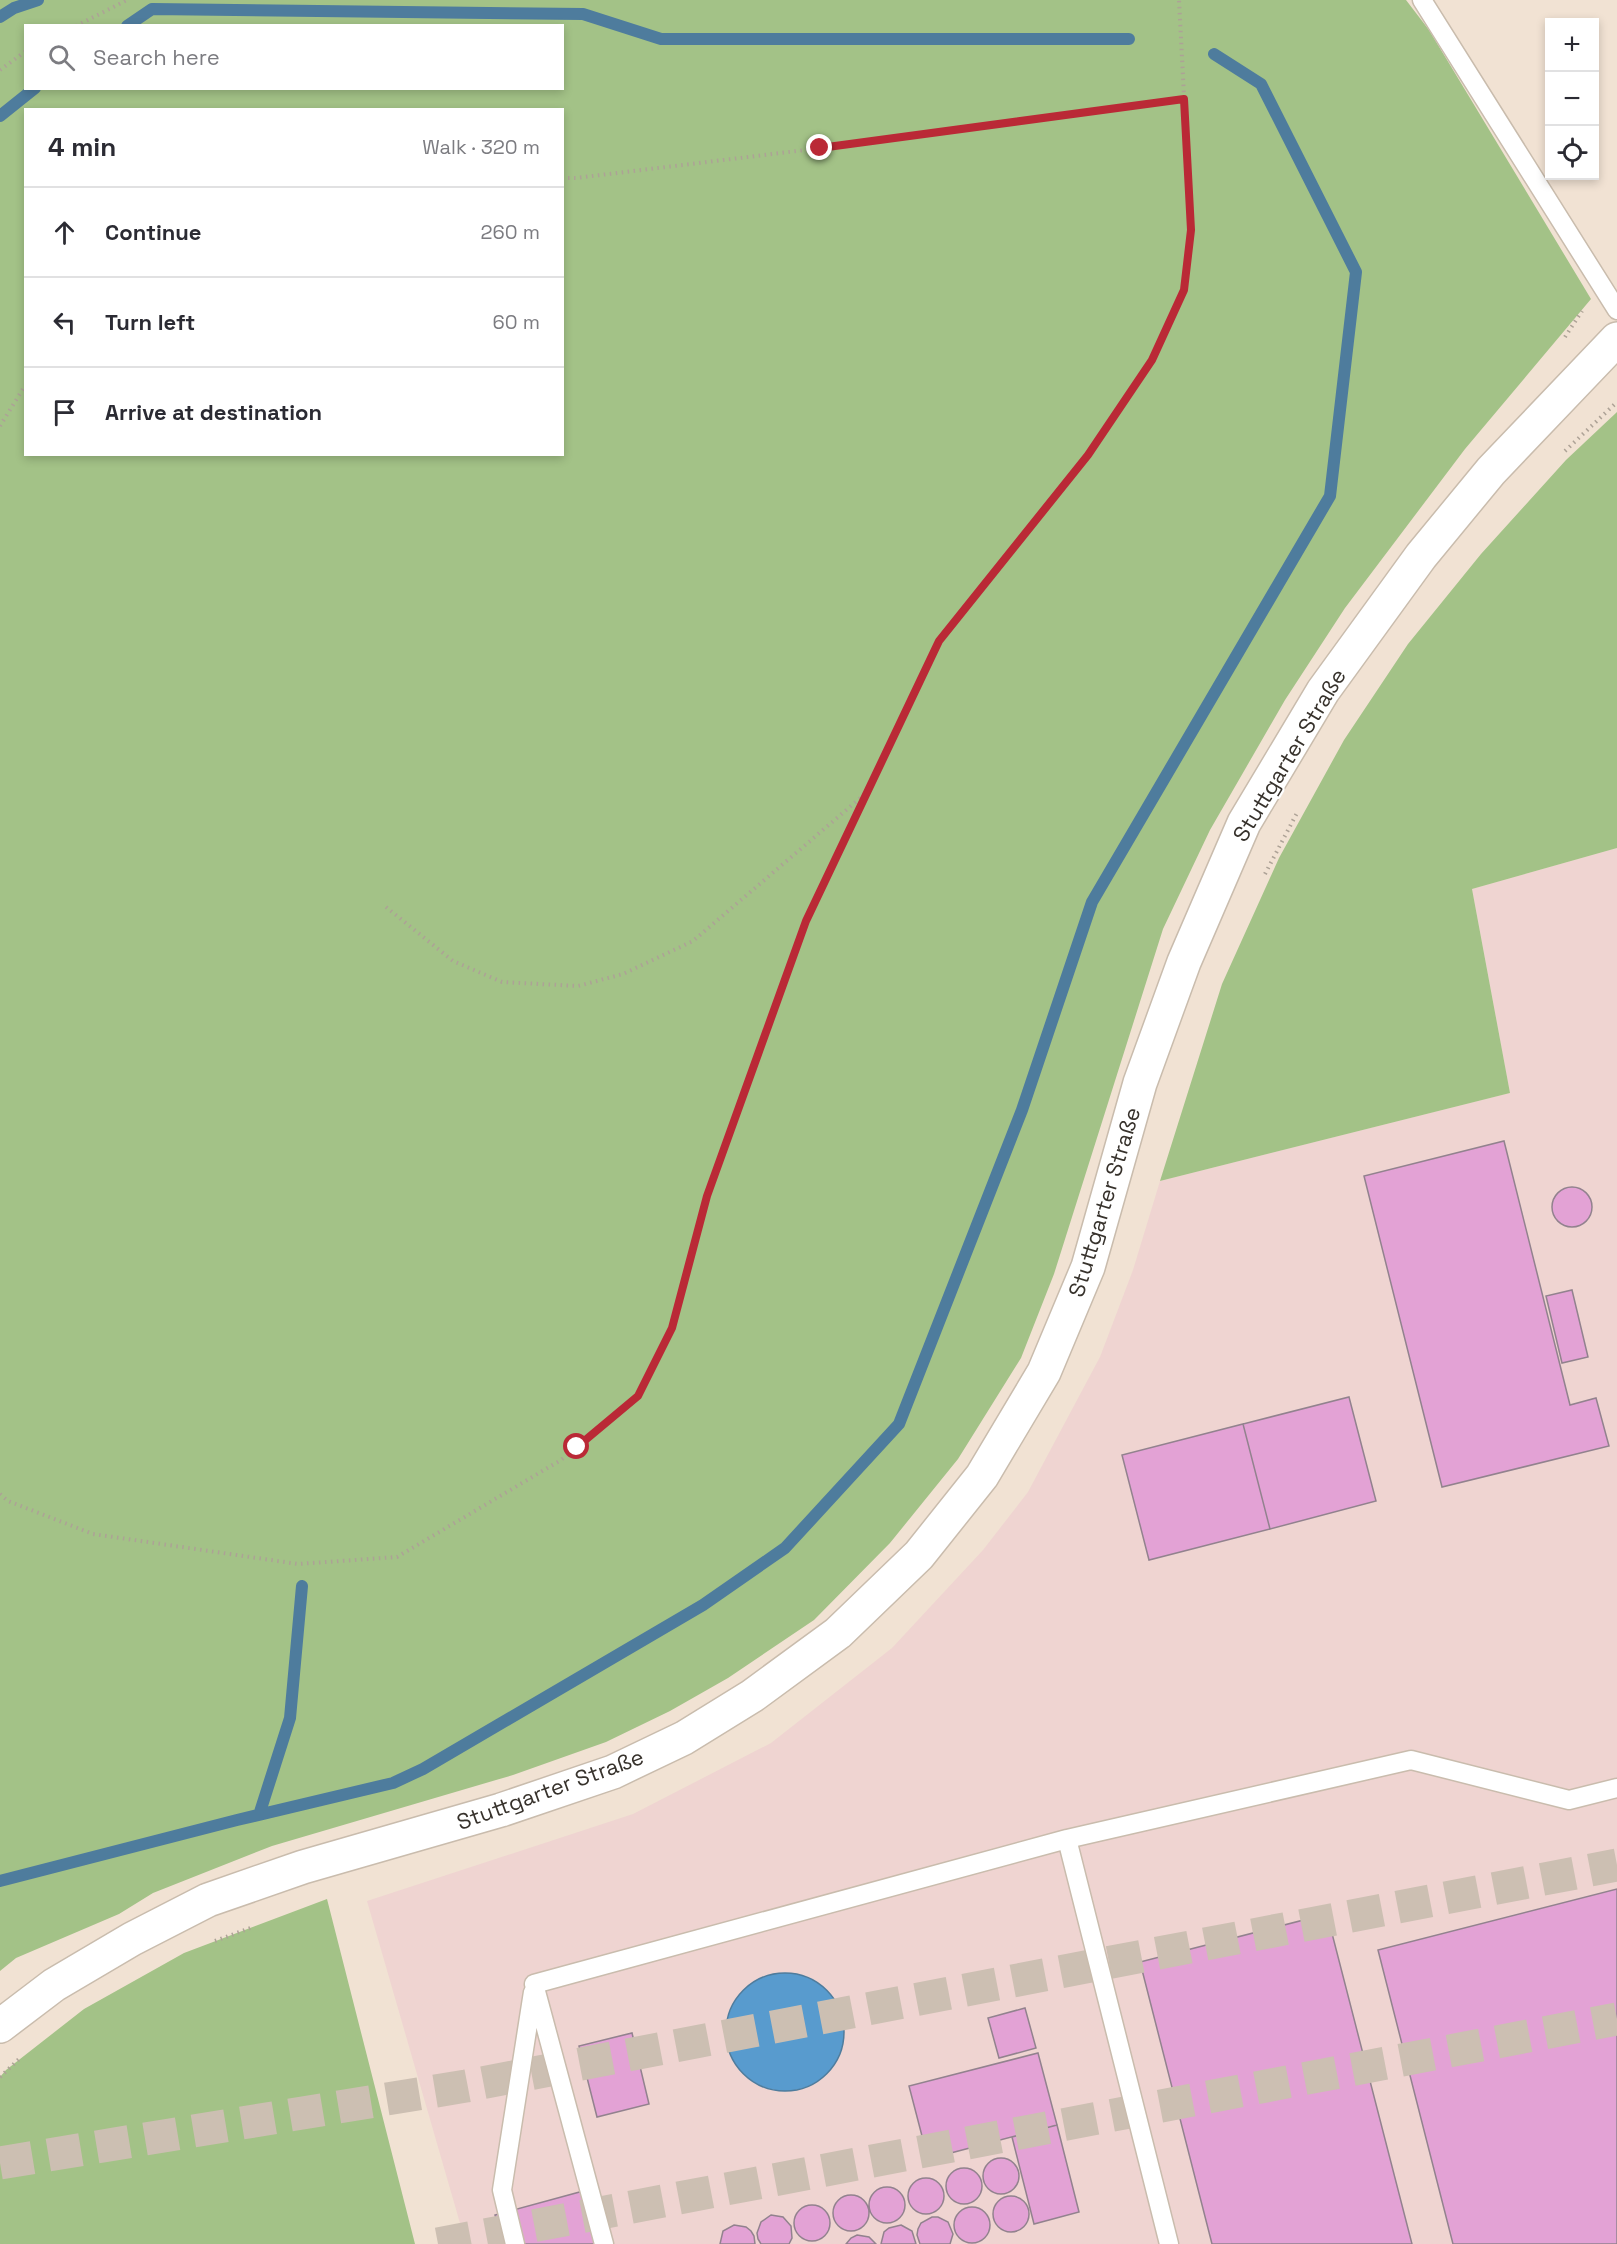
<!DOCTYPE html>
<html lang="en">
<head>
<meta charset="utf-8">
<style>
  :root { --surface:#fff; --page:#f2f2f3; --text:#2b2b33; --muted:#7c7c81; --line:#e1e1e2 }
  body { margin:0; font-family:"Space Grotesk",sans-serif; background:var(--page); color:var(--text) }
  .controls { position:absolute; right:18px; top:18px; display:grid; overflow:hidden; border-radius:0px; box-shadow:0 3px 9px #0003 }
  .controls button { width:54px; height:54px; display:grid; place-items:center; padding:0; border:0; border-bottom:2px solid var(--line); background:var(--surface); color:var(--text); font:30px sans-serif }
  .stop { position:absolute; width:18px; height:18px; margin:-14px; border:4px solid #ba2936; border-radius:50%; background:#fff }
  .stop.end { background:#ba2936; border-color:#fff; box-shadow:0 2px 6px #0008 }
  .list { margin:0; padding:0; list-style:none }
  h2 { display:flex; justify-content:space-between; align-items:center; height:78px; margin:0; padding:0 24px; font-size:26px }
  h2 small { font-size:20px; font-weight:400; color:var(--muted) }
  .list li { display:grid; grid-template-columns:39px 1fr auto; gap:18px; align-items:center; box-sizing:border-box; height:90px; padding:0 24px; border-top:2px solid var(--line) }
  .list b { display:block; font-size:22px; white-space:nowrap }
  .list em { font-size:20px; font-style:normal; color:var(--muted) }
  .icon { flex:none; width:33px; height:33px; fill:none; stroke:currentColor; stroke-width:2; stroke-linecap:round; stroke-linejoin:round }
  .map { position:relative; flex:none; width:1617px; height:2244px; overflow:hidden }
  .search { position:absolute; background:var(--surface); box-shadow:0 3px 9px #0003; left:24px; top:24px; width:540px; height:66px; display:flex; align-items:center; gap:15px; box-sizing:border-box; padding:0 21px; border-radius:0px; color:var(--muted); font-size:22px }
  .panel { position:absolute; background:var(--surface); box-shadow:0 3px 9px #0003; left:24px; top:108px; width:540px; height:348px; border-radius:0px }
  .map>svg:first-child { display:block }
  .industrial { fill:#efd4d1 }
  .green { fill:#a3c287; fill-rule:evenodd }
  .water { fill:#589bce; stroke:#4e7c9d; stroke-width:1.5 }
  .lines { fill:none; stroke-linecap:round; stroke-linejoin:round }
  .stream { stroke:#4e7c9d; stroke-width:12 }
  .building { fill:#e3a2d5; stroke:#92828e; stroke-width:1.5 }
  .motorway-tunnel { stroke:#ccbfb2; stroke-width:33; stroke-dasharray:33 16; stroke-linecap:butt }
  .service-casing { stroke:#c9bcad; stroke-width:21 }
  .secondary-casing { stroke:#c9bcad; stroke-width:36 }
  .path { stroke:#ada296; stroke-width:4; stroke-dasharray:1.5 4.5; stroke-linecap:butt }
  .service { stroke:#fff; stroke-width:18 }
  .secondary { stroke:#fff; stroke-width:33 }
  .route { stroke:#ba2936; stroke-width:8 }
  .labels { text-anchor:middle; stroke-width:4.5; stroke-linejoin:round; paint-order:stroke }
  .street-label { font-size:22px; fill:#37322c; stroke:#fff }
</style>
</head>
<body>
<div class="map">
<svg width="1617" height="2244" viewBox="0 0 1617 2244">
  <rect width="100%" height="100%" fill="#f1e2d3"/>
  <!-- industrial -->
  <path class="industrial" d="M1617,848v1396h-1151l-99,-343 266,-87 138,-71 121,-95 91,-98 45,-58 72,-135 33,-87 27,-89 350,-88 -38,-204z"/>
  <!-- green -->
  <path class="green" d="M0,0h1406l23,30 162,269 -126,150 -120,159 -60,92 -75,130 -47,99 -109,345 -33,84 -63,101 -68,84 -76,77 -86,58 -58,33 -64,31 -93,33 -241,71 -119,47 -34,21 -103,44 -16,13zM26,26h536v62h-536zM26,110h536v344h-536z
    M1617,412v436l-145,41 38,204 -350,88 62,-197 57,-126 65,-118 64,-96 73,-90 85,-94z
    M327,1899l88,345h-415v-167l6,-7 78,-61 100,-56z"/>
  <!-- water -->
  <path class="water" d="M726 2032a59 59 0 1 1 118 0a59 59 0 1 1-118 0Z"/>
  <g class="lines">
    <!-- stream -->
    <path class="stream" d="M0,17l14,-9 24,-8
      M127,26l25,-17 431,5 78,25h468
      M0,116l35,-28
      M259,1815l31,-97 12,-132
      M0,1881l237,-61 156,-37 30,-14 280,-164 82,-57 114,-124 123,-314 70,-208 238,-406 26,-224 -95,-188 -47,-30"/>
  </g>
  <!-- building -->
  <path class="building" d="M1504,1141l66,264 26,-7 13,48 -167,41 -78,-311z
    M1552 1207a20 20 0 1 1 40 0a20 20 0 1 1-40 0Z
    M1572,1290l16,67 -26,6 -16,-67z
    M1349,1397l27,104 -106,28 -27,-105z
    M1243,1424l27,105 -121,31 -27,-105z
    M1617,1889v355h-164l-75,-294z
    M1327,1914l85,330h-200l-72,-282z
    M1025,2008l11,40 -37,10 -11,-40z
    M632,2033l17,71 -52,13 -18,-71z
    M1038,2053l19,72 -129,34 -19,-73z
    M1057,2125l22,87 -45,12 -22,-87z
    M983 2176a18 18 0 1 1 36 0a18 18 0 1 1-36 0Z
    M946 2186a18 18 0 1 1 36 0a18 18 0 1 1-36 0Z
    M908 2196a18 18 0 1 1 36 0a18 18 0 1 1-36 0Z
    M869 2205a18 18 0 1 1 36 0a18 18 0 1 1-36 0Z
    M587,2190l15,54h-99l-8,-29z
    M833 2213a18 18 0 1 1 36 0a18 18 0 1 1-36 0Z
    M993 2214a18 18 0 1 1 36 0a18 18 0 1 1-36 0Z
    M794 2223a18 18 0 1 1 36 0a18 18 0 1 1-36 0Z
    M954 2225a18 18 0 1 1 36 0a18 18 0 1 1-36 0Z
    M771,2215l12,2 8,9 1,12 -3,6h-28l-3,-5 -1,-6 4,-11z
    M932,2217h6l10,5 5,12 -3,10h-30l-3,-9 1,-6 3,-6z
    M734,2225l12,2 5,4 3,5 1,8h-35l3,-13z
    M901,2225l11,6 4,13h-35l3,-12 5,-4z
    M857,2235l12,2 7,7h-30l5,-6z"/>
  <g class="lines">
    <!-- motorway-tunnel -->
    <path class="motorway-tunnel" d="M0,2163l466,-77 1151,-221
      M438,2244l1179,-225"/>
    <defs>
      <path id="service" d="M1422,0l195,310
        M1067,1839l102,405
        M534,1984l533,-145 344,-79 158,40 48,-12
        M534,1984l70,260
        M515,2244l-13,-54 31,-198"/>
      <path id="secondary" d="M0,2026l54,-41 78,-46 76,-39 95,-33 198,-57 112,-38 71,-34 68,-42 86,-63 81,-78 63,-79 62,-104 44,-105 52,-184 44,-121 60,-139 79,-132 98,-135 70,-85 126,-132"/>
    </defs>
    <!-- service casing -->
    <use href="#service" class="service-casing"/>
    <!-- secondary casing -->
    <use href="#secondary" class="secondary-casing"/>
    <!-- path -->
    <path class="path" d="M76,26l51,-26
      M0,70l26,-19
      M562,178h14l311,-38 297,-41
      M1565,337l17,-26
      M0,426l26,-42
      M1565,451l52,-49
      M1265,874l33,-63
      M386,907l67,54 49,21 76,4 45,-12 70,-33 172,-147
      M0,1494l8,7 85,33 205,30 99,-7 164,-97 77,-64 34,-68 35,-132 99,-275 133,-280 149,-186 64,-95 32,-70 7,-60 -12,-230
      M215,1941l38,-14
      M0,2077l19,-18"/>
    <!-- service -->
    <use href="#service" class="service"/>
    <!-- secondary -->
    <use href="#secondary" class="secondary"/>
  </g>
  <g class="lines">
    <!-- route -->
    <path class="route" d="M577,1447l61,-51 34,-68 35,-132 99,-275 133,-280 149,-186 64,-95 32,-70 7,-60 -7,-131 -364,49"/>
  </g>
  <g class="labels">
    <!-- street labels -->
    <g class="street-label">
      <text transform="translate(1289 755) rotate(-59)" y="8">Stuttgarter Straße</text>
      <text transform="translate(1104 1202) rotate(-73)" y="8">Stuttgarter Straße</text>
      <text transform="translate(550 1789) rotate(-20)" y="8">Stuttgarter Straße</text>
    </g>
  </g>
</svg>
<div class="controls">
<button>+</button>
<button>−</button>
<button><svg class="icon" aria-label="locate" viewBox="0 0 24 24"><circle cx="12" cy="12" r="6"/><path d="M12 2v4M12 18v4M2 12h4M18 12h4"/></svg></button>
</div>
<div class="stop" style="left:577px;top:1447px"></div>
<div class="stop end" style="left:820px;top:148px"></div>
<div class="search"><svg class="icon" aria-label="search" viewBox="0 0 24 24"><circle cx="10" cy="10" r="6"/><path d="M15 15l6 6"/></svg>Search here</div>
<section class="panel">
<h2>4 min<small>Walk · 320 m</small></h2>
<ul class="list">
<li><svg class="icon" aria-label="ahead" viewBox="0 0 24 24"><path d="M12 20V5M6 11l6-6 6 6"/></svg><div><b>Continue</b></div><em>260 m</em></li>
<li><svg class="icon" aria-label="left" viewBox="0 0 24 24"><path d="M17 20v-9H6M10 6l-5 5 5 5"/></svg><div><b>Turn left</b></div><em>60 m</em></li>
<li><svg class="icon" aria-label="arrive" viewBox="0 0 24 24"><path d="M6 21V4h12l-3 4 3 4H6"/></svg><div><b>Arrive at destination</b></div></li>
</ul>
</section>
</div>
</body>
</html>
